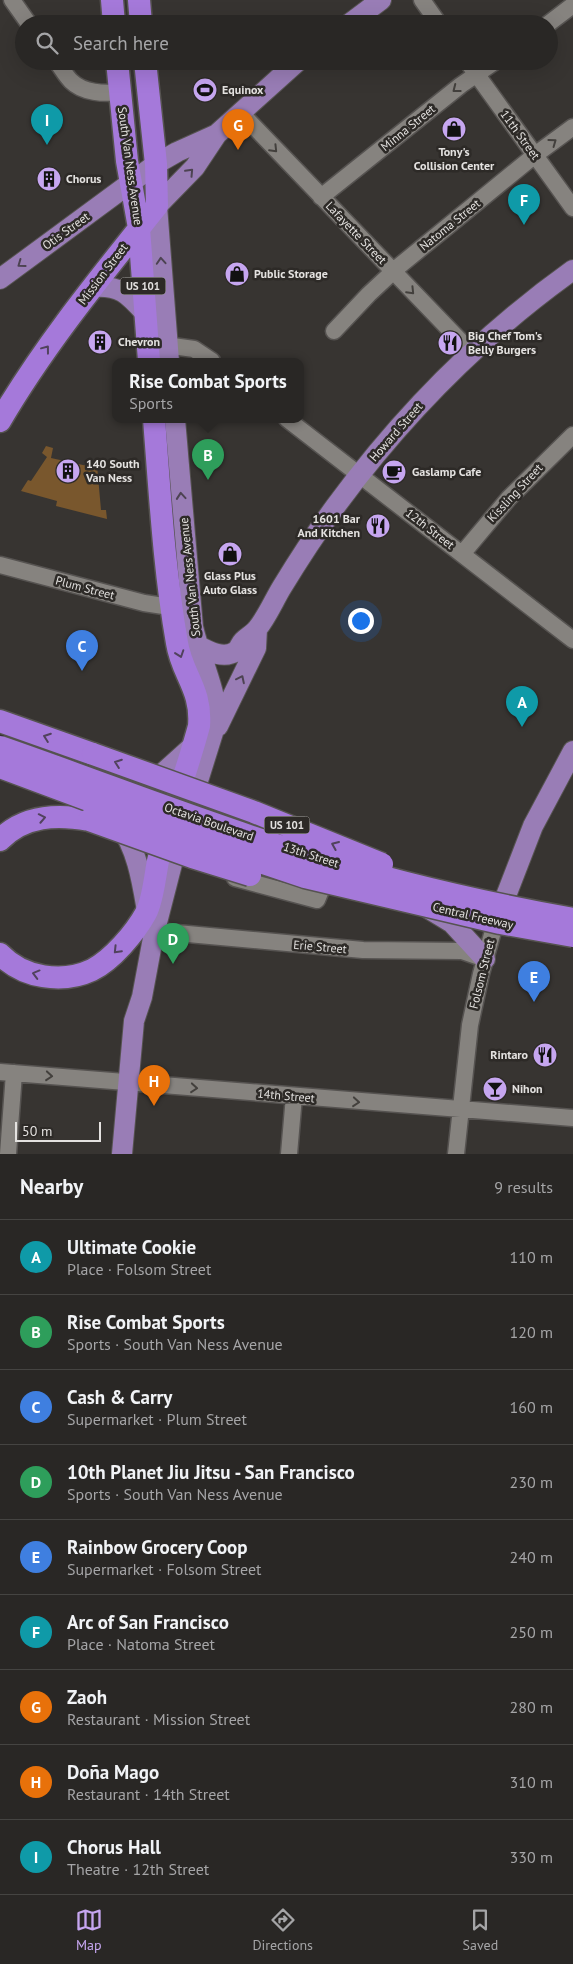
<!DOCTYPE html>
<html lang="en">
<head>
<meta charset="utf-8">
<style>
  :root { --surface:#292725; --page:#312f2d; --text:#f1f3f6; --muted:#a5a5a7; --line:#454442; --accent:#c6a6f0 }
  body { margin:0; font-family:"PT Sans",sans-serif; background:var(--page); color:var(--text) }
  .scale { position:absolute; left:15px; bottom:12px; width:86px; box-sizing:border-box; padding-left:5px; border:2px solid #e4e2e0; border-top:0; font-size:14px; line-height:18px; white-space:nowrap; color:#e4e2e0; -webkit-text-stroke:4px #2d2a27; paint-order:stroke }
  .you { position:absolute; left:360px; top:620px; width:18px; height:18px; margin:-12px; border:4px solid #fff; border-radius:50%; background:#1a73e8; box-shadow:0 0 0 8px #1a73e833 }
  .badge { display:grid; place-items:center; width:32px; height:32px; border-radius:50%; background:var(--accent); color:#fff; font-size:16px; font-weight:700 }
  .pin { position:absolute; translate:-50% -41px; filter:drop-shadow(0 1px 2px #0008) }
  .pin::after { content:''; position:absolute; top:26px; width:18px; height:15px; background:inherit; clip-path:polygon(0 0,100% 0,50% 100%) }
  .popup { position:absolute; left:112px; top:358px; width:192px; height:65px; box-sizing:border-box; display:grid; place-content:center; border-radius:10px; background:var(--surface); filter:drop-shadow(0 1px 4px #0005); font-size:16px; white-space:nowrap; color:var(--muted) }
  .popup b { font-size:19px; color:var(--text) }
  .popup::after { content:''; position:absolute; left:50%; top:100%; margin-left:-10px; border:10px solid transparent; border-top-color:var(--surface) }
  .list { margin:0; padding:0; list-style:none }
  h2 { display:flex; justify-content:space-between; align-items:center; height:65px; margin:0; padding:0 20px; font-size:21px }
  h2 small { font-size:16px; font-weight:400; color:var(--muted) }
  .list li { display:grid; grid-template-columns:32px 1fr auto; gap:15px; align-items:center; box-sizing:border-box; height:75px; padding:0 20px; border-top:1px solid var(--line) }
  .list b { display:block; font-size:19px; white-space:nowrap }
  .list p { margin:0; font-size:16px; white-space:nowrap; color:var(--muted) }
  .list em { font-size:16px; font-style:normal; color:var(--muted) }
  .icon { flex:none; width:28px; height:28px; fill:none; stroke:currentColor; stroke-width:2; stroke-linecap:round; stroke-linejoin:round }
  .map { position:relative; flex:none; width:573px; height:1154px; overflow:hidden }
  .search { position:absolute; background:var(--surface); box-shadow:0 5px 20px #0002; left:15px; right:15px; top:15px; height:55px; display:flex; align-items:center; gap:12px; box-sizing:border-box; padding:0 18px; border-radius:28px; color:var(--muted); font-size:19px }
  .sheet { height:740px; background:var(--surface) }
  nav { display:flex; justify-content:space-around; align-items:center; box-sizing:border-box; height:70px; border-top:1px solid var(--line); background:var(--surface); font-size:14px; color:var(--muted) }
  nav a { display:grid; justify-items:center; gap:2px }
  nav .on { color:var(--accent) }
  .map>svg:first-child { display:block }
  .green { fill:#79572d }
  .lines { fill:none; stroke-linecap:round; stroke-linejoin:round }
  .minor-casing { stroke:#565351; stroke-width:19 }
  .major-casing { stroke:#565351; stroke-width:22 }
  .highway-casing { stroke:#565351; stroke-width:25 }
  .minor { stroke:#86837f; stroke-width:16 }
  .major { stroke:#997db6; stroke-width:20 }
  .highway { stroke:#a579da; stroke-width:22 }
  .highway-bridge-casing { stroke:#565351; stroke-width:25; stroke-linecap:butt }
  .highway-bridge { stroke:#a579da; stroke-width:22 }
  .oneway { stroke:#43403d }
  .oneway2 { stroke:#4d4352 }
  .oneway3 { stroke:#51425d }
  .labels { text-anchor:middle; stroke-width:5; stroke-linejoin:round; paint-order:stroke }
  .shield { fill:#2d2a27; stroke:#adaba8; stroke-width:1 }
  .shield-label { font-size:11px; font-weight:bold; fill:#e4e2e0 }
  .poi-label { font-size:12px; font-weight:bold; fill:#e4e2e0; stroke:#2d2a27; text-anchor:start }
  .street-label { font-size:12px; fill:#e4e2e0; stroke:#2d2a27 }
</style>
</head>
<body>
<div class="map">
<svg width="573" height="1154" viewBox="0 0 573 1154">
  <rect width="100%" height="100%" fill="#373431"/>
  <!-- green -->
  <path class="green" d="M46,446l7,2 -2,10 41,9 1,-3 4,1 4,45h5l1,9 -51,-13 1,-5 -36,-10 7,-11 3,1 16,-24 -5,-4z"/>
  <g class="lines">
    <defs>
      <path id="minor" d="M12,0l17,24
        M422,0l17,24
        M548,24l25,-19
        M56,61c5,6 9,14 15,20 12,12 33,13 49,11
        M467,61l106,147
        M241,113l231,240
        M321,197l140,-112 35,-24
        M334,331l35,-37 29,-27 137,-112 38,-28
        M158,344l36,5 18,12
        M287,419l286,221
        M462,554l47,-56 64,-63
        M0,565l144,38 26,4
        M235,878l82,22 7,-17
        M155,931l208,19 99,1 23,8
        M0,1072l573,46
        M8,1154l6,-81
        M289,1154l5,-58
        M456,1154l14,-129 11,-51 14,-50"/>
      <path id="major" d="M349,24l32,-24
        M0,279l156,-115 21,-12 40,-18
        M93,287c27,-2 35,7 52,26
        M169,361l-12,-155 38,-39 22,-33 81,-73
        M197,645c11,6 27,15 39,6 3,-2 4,-7 7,-10 4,-4 10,-7 14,-12 10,-12 17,-29 25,-42 17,-28 34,-54 53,-80 66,-90 147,-172 238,-237
        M218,726l38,-78 1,-19
        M124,789l16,-5 24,-12 30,-27
        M118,823c19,25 24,58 29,88
        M429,909l23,14 33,36
        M497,919l36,-93 40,-75
        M122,1154l12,-133 8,-24 11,-59 19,-74 45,-144c-1,-32 -17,-62 -24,-93l-18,-208"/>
      <path id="highway" d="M112,0l2,24
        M139,0l2,24
        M117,61l10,100 12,67 10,133
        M0,421c45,-77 102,-146 157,-215l-1,-42 -11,-103
        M0,721l93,33
        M0,840c24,-25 57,-26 89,-20
        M0,954c23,24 62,30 92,16 20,-10 43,-37 54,-57 7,-13 9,-37 12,-52 12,-46 29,-90 41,-135 3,-37 -17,-51 -22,-83 -13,-74 -17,-149 -23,-224"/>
    </defs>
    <!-- minor casing -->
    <use href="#minor" class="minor-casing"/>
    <!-- major casing -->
    <use href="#major" class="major-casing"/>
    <!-- highway casing -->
    <use href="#highway" class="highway-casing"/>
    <!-- minor -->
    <use href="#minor" class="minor"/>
    <!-- major -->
    <use href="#major" class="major"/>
    <!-- highway -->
    <use href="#highway" class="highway"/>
    <defs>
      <path id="highway-bridge" d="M0,747c104,36 206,77 311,109 86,27 174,47 262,63
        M93,754l161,58 128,52
        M0,767l198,74 107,36 195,46 73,13
        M89,820l103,37 58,18"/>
    </defs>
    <!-- highway-bridge casing -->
    <use href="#highway-bridge" class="highway-bridge-casing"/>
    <!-- highway-bridge -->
    <use href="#highway-bridge" class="highway-bridge"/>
  </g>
  <!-- one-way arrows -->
  <defs><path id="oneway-chevron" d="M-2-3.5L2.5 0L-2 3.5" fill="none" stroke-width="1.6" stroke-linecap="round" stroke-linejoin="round" transform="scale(1.25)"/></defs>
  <g class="oneway">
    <use href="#oneway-chevron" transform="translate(456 89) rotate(142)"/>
    <use href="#oneway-chevron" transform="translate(553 142) rotate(-36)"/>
    <use href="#oneway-chevron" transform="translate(274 149) rotate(46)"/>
    <use href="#oneway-chevron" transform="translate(411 291) rotate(46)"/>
    <use href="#oneway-chevron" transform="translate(49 1076) rotate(5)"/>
    <use href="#oneway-chevron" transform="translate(194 1088) rotate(5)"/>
    <use href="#oneway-chevron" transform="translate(356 1102) rotate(5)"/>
  </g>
  <g class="oneway2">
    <use href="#oneway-chevron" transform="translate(190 172) rotate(-47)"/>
    <use href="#oneway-chevron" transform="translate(161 261) rotate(-94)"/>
    <use href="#oneway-chevron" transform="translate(21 264) rotate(144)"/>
    <use href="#oneway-chevron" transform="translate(181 496) rotate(-95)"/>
    <use href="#oneway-chevron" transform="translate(241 679) rotate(-64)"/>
  </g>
  <g class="oneway3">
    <use href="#oneway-chevron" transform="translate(46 349) rotate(-53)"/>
    <use href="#oneway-chevron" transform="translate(180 654) rotate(71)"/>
    <use href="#oneway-chevron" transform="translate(47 737) rotate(-160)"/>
    <use href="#oneway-chevron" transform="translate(118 763) rotate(-160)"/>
    <use href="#oneway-chevron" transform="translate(42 818) rotate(-11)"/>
    <use href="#oneway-chevron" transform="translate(335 845) rotate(-157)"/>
    <use href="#oneway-chevron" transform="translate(117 950) rotate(134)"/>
    <use href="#oneway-chevron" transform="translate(36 974) rotate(-165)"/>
  </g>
  <!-- icons -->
  <defs>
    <symbol id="stadium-disc" viewBox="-11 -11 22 22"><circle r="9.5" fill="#c6a6f0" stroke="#2d2a27"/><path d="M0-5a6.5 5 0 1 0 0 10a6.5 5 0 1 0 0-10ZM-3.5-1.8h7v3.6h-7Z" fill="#111"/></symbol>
    <symbol id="shop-disc" viewBox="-11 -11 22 22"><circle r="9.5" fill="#c6a6f0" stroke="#2d2a27"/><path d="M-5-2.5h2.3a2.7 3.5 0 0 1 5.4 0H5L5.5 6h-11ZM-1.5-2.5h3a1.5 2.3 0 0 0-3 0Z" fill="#111"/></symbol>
    <symbol id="building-disc" viewBox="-11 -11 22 22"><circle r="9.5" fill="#c6a6f0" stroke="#2d2a27"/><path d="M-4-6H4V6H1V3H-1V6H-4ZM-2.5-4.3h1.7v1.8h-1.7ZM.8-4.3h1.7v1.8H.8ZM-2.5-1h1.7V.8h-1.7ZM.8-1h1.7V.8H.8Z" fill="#111"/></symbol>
    <symbol id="restaurant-disc" viewBox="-11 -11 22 22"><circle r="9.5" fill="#c6a6f0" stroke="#2d2a27"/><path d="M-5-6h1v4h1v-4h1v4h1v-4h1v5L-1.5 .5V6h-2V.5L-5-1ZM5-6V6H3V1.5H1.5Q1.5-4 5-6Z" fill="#111"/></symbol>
    <symbol id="cafe-disc" viewBox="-11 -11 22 22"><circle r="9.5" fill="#c6a6f0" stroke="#2d2a27"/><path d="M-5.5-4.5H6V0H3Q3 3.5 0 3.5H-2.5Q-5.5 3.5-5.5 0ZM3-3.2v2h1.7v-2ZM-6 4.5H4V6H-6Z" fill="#111"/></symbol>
    <symbol id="bar-disc" viewBox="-11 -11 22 22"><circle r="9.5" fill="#c6a6f0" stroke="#2d2a27"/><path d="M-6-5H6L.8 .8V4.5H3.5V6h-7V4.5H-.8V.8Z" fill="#111"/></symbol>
  </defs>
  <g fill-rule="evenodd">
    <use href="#stadium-disc" x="191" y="76" width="28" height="28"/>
    <use href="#shop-disc" x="440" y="115" width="28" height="28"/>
    <use href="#building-disc" x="35" y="165" width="28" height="28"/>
    <use href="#shop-disc" x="223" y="260" width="28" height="28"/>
    <use href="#building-disc" x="86" y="328" width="28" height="28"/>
    <use href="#restaurant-disc" x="436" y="329" width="28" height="28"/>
    <use href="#building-disc" x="54" y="457" width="28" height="28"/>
    <use href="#cafe-disc" x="380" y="458" width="28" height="28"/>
    <use href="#restaurant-disc" x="364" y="512" width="28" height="28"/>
    <use href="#shop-disc" x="216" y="540" width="28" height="28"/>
    <use href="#restaurant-disc" x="531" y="1041" width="28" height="28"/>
    <use href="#bar-disc" x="481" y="1075" width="28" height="28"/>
  </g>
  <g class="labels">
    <!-- shield labels -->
    <g class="shield">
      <rect x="120.5" y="277.5" width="45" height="17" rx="4"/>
      <rect x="264.5" y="816.5" width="45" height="17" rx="4"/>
    </g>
    <g class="shield-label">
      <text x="143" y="290">US 101</text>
      <text x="287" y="829">US 101</text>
    </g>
    <!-- poi labels -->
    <g class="poi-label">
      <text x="222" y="94">Equinox</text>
      <text x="454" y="156" text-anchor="middle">Tony's<tspan x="454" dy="14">Collision Center</tspan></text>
      <text x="66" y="183">Chorus</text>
      <text x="254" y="278">Public Storage</text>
      <text x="468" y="340">Big Chef Tom's<tspan x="468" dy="14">Belly Burgers</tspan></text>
      <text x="118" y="346">Chevron</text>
      <text x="86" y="468">140 South<tspan x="86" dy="14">Van Ness</tspan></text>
      <text x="412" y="476">Gaslamp Cafe</text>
      <text x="360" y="523" text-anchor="end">1601 Bar<tspan x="360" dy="14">And Kitchen</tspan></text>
      <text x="230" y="580" text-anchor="middle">Glass Plus<tspan x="230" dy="14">Auto Glass</tspan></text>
      <text x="528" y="1059" text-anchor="end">Rintaro</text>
      <text x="512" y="1093">Nihon</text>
    </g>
    <!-- street labels -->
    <g class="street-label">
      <text transform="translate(408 128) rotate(-39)" y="4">Minna Street</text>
      <text transform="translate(520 135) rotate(54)" y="4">11th Street</text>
      <text transform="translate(130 166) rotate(82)" y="4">South Van Ness Avenue</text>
      <text transform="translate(450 225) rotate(-39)" y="4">Natoma Street</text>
      <text transform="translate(66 231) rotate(-36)" y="4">Otis Street</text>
      <text transform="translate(356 233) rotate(46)" y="4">Lafayette Street</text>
      <text transform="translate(103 274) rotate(-53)" y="4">Mission Street</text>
      <text transform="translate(396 432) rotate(-49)" y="4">Howard Street</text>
      <text transform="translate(515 493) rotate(-47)" y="4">Kissling Street</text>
      <text transform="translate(430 529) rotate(38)" y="4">12th Street</text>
      <text transform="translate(190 577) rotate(-96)" y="4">South Van Ness Avenue</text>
      <text transform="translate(85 588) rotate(15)" y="4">Plum Street</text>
      <text transform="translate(209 822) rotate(19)" y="4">Octavia Boulevard</text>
      <text transform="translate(311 855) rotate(18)" y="4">13th Street</text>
      <text transform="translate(473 916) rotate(13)" y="4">Central Freeway</text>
      <text transform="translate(320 947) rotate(5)" y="4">Erie Street</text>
      <text transform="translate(482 974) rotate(-76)" y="4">Folsom Street</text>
      <text transform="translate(286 1096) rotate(5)" y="4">14th Street</text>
    </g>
  </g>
</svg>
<div class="scale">50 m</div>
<div class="you"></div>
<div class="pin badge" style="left:522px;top:727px;background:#0f9aa8">A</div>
<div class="pin badge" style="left:208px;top:480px;background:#2e9e5b">B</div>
<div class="popup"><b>Rise Combat Sports</b>Sports</div>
<div class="pin badge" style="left:82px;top:671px;background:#3f7fe0">C</div>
<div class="pin badge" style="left:173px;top:964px;background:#2e9e5b">D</div>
<div class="pin badge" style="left:534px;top:1002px;background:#3f7fe0">E</div>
<div class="pin badge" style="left:524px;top:225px;background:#0f9aa8">F</div>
<div class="pin badge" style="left:238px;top:150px;background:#e8710a">G</div>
<div class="pin badge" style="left:154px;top:1106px;background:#e8710a">H</div>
<div class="pin badge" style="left:47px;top:145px;background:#0f9aa8">I</div>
<div class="search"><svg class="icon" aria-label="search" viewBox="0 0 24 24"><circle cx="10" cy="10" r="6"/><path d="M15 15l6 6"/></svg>Search here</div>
</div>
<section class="sheet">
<h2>Nearby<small>9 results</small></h2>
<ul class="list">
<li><span class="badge" style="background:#0f9aa8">A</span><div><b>Ultimate Cookie</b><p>Place · Folsom Street</p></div><em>110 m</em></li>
<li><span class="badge" style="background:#2e9e5b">B</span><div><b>Rise Combat Sports</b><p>Sports · South Van Ness Avenue</p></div><em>120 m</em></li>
<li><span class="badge" style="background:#3f7fe0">C</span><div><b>Cash &amp; Carry</b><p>Supermarket · Plum Street</p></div><em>160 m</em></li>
<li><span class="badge" style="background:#2e9e5b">D</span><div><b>10th Planet Jiu Jitsu - San Francisco</b><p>Sports · South Van Ness Avenue</p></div><em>230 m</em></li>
<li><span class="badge" style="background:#3f7fe0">E</span><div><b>Rainbow Grocery Coop</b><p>Supermarket · Folsom Street</p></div><em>240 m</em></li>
<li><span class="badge" style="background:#0f9aa8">F</span><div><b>Arc of San Francisco</b><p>Place · Natoma Street</p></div><em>250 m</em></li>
<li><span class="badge" style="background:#e8710a">G</span><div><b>Zaoh</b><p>Restaurant · Mission Street</p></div><em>280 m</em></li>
<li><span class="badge" style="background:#e8710a">H</span><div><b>Doña Mago</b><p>Restaurant · 14th Street</p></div><em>310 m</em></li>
<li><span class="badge" style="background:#0f9aa8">I</span><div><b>Chorus Hall</b><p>Theatre · 12th Street</p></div><em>330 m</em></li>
</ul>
</section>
<nav>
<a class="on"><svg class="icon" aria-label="map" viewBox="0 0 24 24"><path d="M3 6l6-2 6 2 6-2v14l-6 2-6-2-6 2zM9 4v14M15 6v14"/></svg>Map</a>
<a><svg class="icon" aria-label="directions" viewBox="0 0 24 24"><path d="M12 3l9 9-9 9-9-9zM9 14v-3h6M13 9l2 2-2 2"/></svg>Directions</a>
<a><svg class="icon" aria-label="saved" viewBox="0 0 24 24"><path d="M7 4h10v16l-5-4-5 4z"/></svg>Saved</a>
</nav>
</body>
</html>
